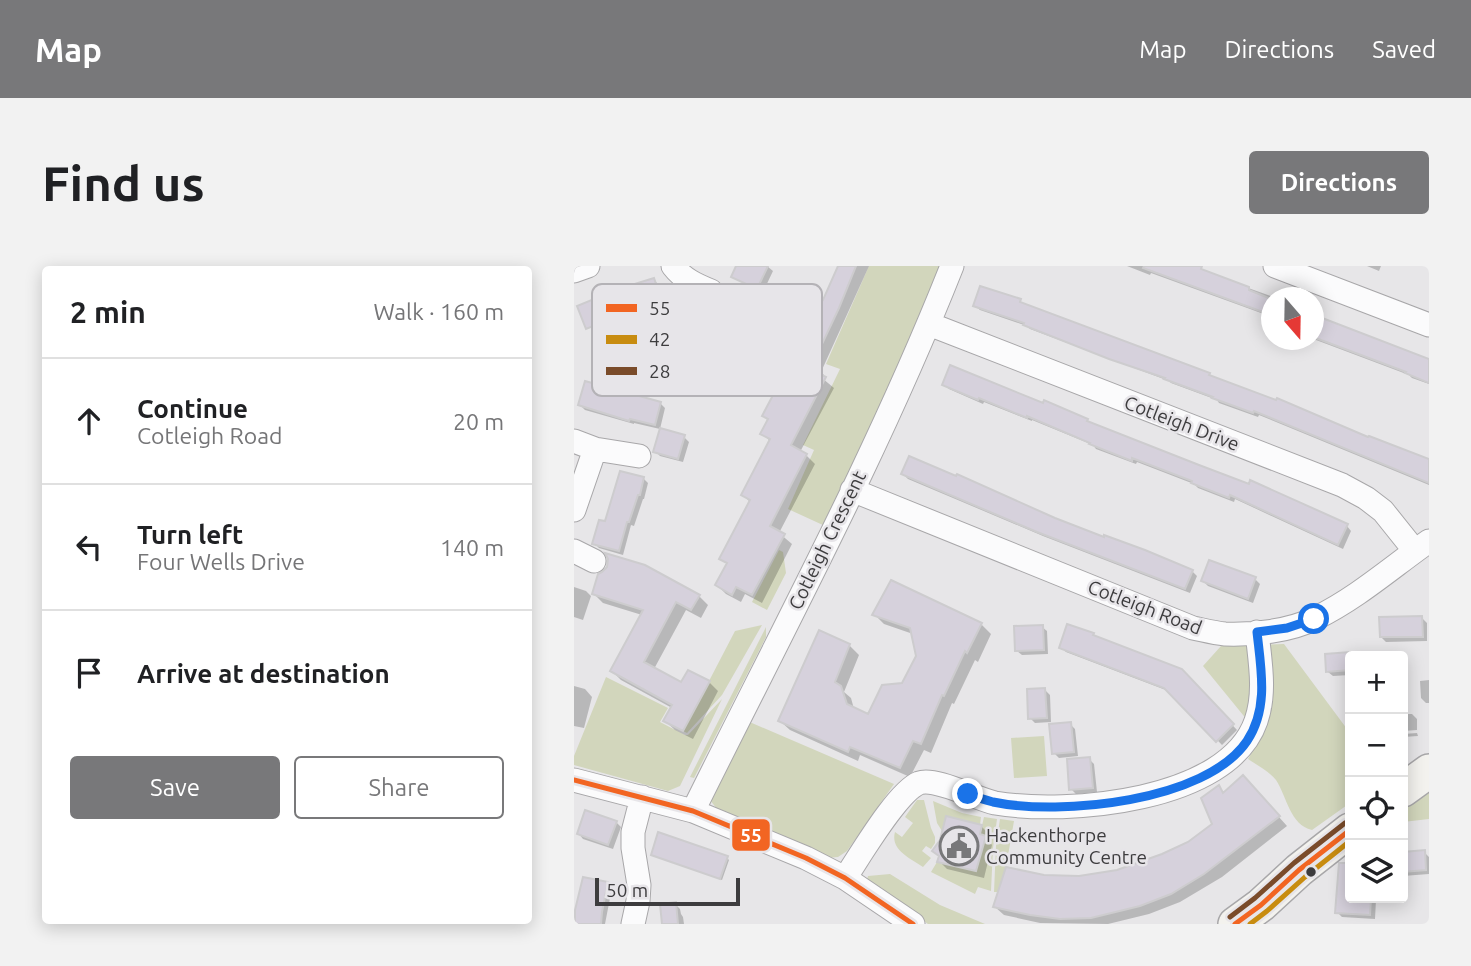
<!DOCTYPE html>
<html lang="en">
<head>
<meta charset="utf-8">
<style>
  :root { --surface:#fff; --page:#f2f2f2; --text:#202124; --muted:#757577; --line:#e0e0e0; --accent:#78787a }
  body { margin:0; font-family:Ubuntu,sans-serif; background:var(--page); color:var(--text) }
  .controls { position:absolute; right:21px; bottom:21px; display:grid; overflow:hidden; border-radius:7px; box-shadow:0 4px 18px #0003 }
  .controls button { width:63px; height:63px; display:grid; place-items:center; padding:0; border:0; border-bottom:2px solid var(--line); background:var(--surface); color:var(--text); font:35px sans-serif }
  .compass { position:absolute; left:687px; top:21px; width:63px; height:63px; border-radius:50%; background:var(--surface); box-shadow:0 4px 18px #0003; rotate:160deg }
  .scale { position:absolute; left:21px; bottom:18px; width:145px; box-sizing:border-box; padding-left:7px; border:4px solid #3d3c3e; border-top:0; font-size:19px; line-height:24px; white-space:nowrap; color:#3d3c3e; -webkit-text-stroke:5px #e7e5e9; paint-order:stroke }
  .stop { position:absolute; width:21px; height:21px; margin:-16px; border:5px solid #1a73e8; border-radius:50%; background:#fff }
  .stop.end { background:#1a73e8; border-color:#fff; box-shadow:0 2px 7px #0008 }
  .list { margin:0; padding:0; list-style:none }
  h2 { display:flex; justify-content:space-between; align-items:center; height:91px; margin:0; padding:0 28px; font-size:30px }
  h2 small { font-size:23px; font-weight:400; color:var(--muted) }
  .list li { display:grid; grid-template-columns:46px 1fr auto; gap:21px; align-items:center; box-sizing:border-box; height:126px; padding:0 28px; border-top:2px solid var(--line) }
  .list b { display:block; font-size:26px; white-space:nowrap }
  .list p { margin:0; font-size:23px; white-space:nowrap; color:var(--muted) }
  .list em { font-size:23px; font-style:normal; color:var(--muted) }
  .actions { display:flex; gap:14px; padding:21px 28px }
  .actions a { flex:1; padding:16px 0; border:2px solid var(--accent); border-radius:7px; text-align:center; font-size:24px; color:var(--accent) }
  .actions .main { background:var(--accent); color:#fff }
  .icon { flex:none; width:38px; height:38px; fill:none; stroke:currentColor; stroke-width:2; stroke-linecap:round; stroke-linejoin:round }
  .map { position:relative; flex:none; width:855px; height:658px; overflow:hidden; border-radius:7px }
  header { display:flex; align-items:center; gap:42px; box-sizing:border-box; height:98px; padding:0 35px; background:var(--accent); color:#fff }
  header strong { font-size:33px }
  nav { display:flex; gap:38px; margin-inline-start:auto; font-size:24px }
  .intro { display:flex; align-items:center; justify-content:space-between; box-sizing:border-box; height:168px; padding:0 42px }
  h1 { margin:0; font-size:49px }
  .button { padding:18px 32px; border-radius:7px; background:var(--accent); color:#fff; font-size:24px; font-weight:700 }
  main { display:flex; gap:42px; padding:0 42px }
  aside { flex:1; background:var(--surface); border-radius:7px; box-shadow:0 4px 18px #0003 }
  .map>svg:first-child { display:block }
  .green { fill:#d2d6bc }
  .shadow { fill:#0003 }
  .building { fill:#d6d1dc; stroke:#cdccce; stroke-width:2 }
  .lines { fill:none; stroke-linecap:round; stroke-linejoin:round }
  .street-casing { stroke:#a8a7a9; stroke-width:25 }
  .secondary-casing { stroke:#a8a7a9; stroke-width:36 }
  .street { stroke:#fbfbfc; stroke-width:23 }
  .secondary { stroke:#f3f2ee; stroke-width:33 }
  .bus-1-casing { stroke:#e7e5e9; stroke-width:10 }
  .bus-2-casing { stroke:#e7e5e9; stroke-width:10 }
  .bus-3-casing { stroke:#e7e5e9; stroke-width:10 }
  .bus-1 { stroke:#f26522; stroke-width:5 }
  .bus-2 { stroke:#c88c10; stroke-width:5 }
  .bus-3 { stroke:#7a4b2a; stroke-width:5 }
  .route { stroke:#1a73e8; stroke-width:9 }
  .bus-dot { fill:#3d3c3e; stroke:#e7e5e9; stroke-width:2.5 }
  .labels { text-anchor:middle; stroke-width:5; stroke-linejoin:round; paint-order:stroke }
  .street-label { font-size:19px; fill:#3d3c3e; stroke:#e7e5e9 }
  .poi-label { font-size:19px; fill:#3d3c3e; stroke:#e7e5e9; text-anchor:start }
  .key { fill:#e7e5e9; stroke:#b4b2b6; stroke-width:2 }
  .key-label { font-size:19px; fill:#3d3c3e }
  .line-badge { stroke:#e7e5e9; stroke-width:2.5 }
  .badge-label { font-size:19px; text-anchor:middle; font-weight:bold; fill:#fff }
</style>
</head>
<body>
<header>
<strong>Map</strong>
<nav><a>Map</a><a>Directions</a><a>Saved</a></nav>
</header>
<div class="intro"><h1>Find us</h1><a class="button">Directions</a></div>
<main>
<aside>
<h2>2 min<small>Walk · 160 m</small></h2>
<ul class="list">
<li><svg class="icon" aria-label="ahead" viewBox="0 0 24 24"><path d="M12 20V5M6 11l6-6 6 6"/></svg><div><b>Continue</b><p>Cotleigh Road</p></div><em>20 m</em></li>
<li><svg class="icon" aria-label="left" viewBox="0 0 24 24"><path d="M17 20v-9H6M10 6l-5 5 5 5"/></svg><div><b>Turn left</b><p>Four Wells Drive</p></div><em>140 m</em></li>
<li><svg class="icon" aria-label="arrive" viewBox="0 0 24 24"><path d="M6 21V4h12l-3 4 3 4H6"/></svg><div><b>Arrive at destination</b></div></li>
</ul>
<div class="actions"><a class="main">Save</a><a>Share</a></div>
</aside>
<div class="map">
<svg width="855" height="658" viewBox="0 0 855 658">
  <rect width="100%" height="100%" fill="#e7e6e8"/>
  <!-- green -->
  <path class="green" d="M295,0h72l-33,80 -83,180 -37,-17 26,-59 -11,-5 37,-76 -14,-5z
    M205,284l4,2 3,21 -19,37 -15,-8z
    M188,359l-40,70 -35,38 -4,-2 52,-100z
    M192,361v10l-72,141 -4,-1z
    M710,378l66,89v70l-38,27c-22,-5 -25,-33 -36,-50 -6,-8 -19,-15 -28,-21l13,-22 -58,-71 18,-20z
    M32,411l62,31 -8,14 25,13h3l34,-36 -42,87 -12,5 -94,-26v-9z
    M171,454l149,64 -47,67 -9,6 -12,1 -109,-49 -7,-9z
    M470,470l3,40 -33,2 -3,-40z
    M855,522v31l-26,3v-14z
    M343,534h7l7,28 4,9v6l-4,6 -5,-3 -4,5 9,7 -8,9c-13,-9 -33,-17 -28,-35l7,5 11,-14 -8,-6z
    M359,535l29,12 19,4 -1,8 -34,-9 -4,15 -5,-8z
    M410,551l13,2 -4,29 -2,43 -13,-4 -3,7 -44,-22 6,-10 39,9 9,-35 -5,-2z
    M426,553l14,2 -8,46 -8,25h-4l2,-46z
    M316,608l50,31 45,19h-57l-19,-14 -43,-27 2,-7z"/>
  <!-- shadow -->
  <path class="shadow" d="M164,0h29l6,5 -9,19 -28,-13v3l-3,-4z
    M266,0h29l-48,106 3,3 -2,3 12,10 -34,64 6,3 9,9 -36,69 13,11 -30,59 -17,-9 -4,8 -15,-8 -9,-9 11,-20 -7,-6 30,-56 -8,-8 28,-53 -9,-9 7,-12 -5,-5 60,-114z
    M553,0h65l12,6 72,26h-4v19l-121,-44 -1,2z
    M793,0h14l-2,5z
    M80,14l5,5 7,22 -20,6 -2,-2 -22,8 -5,-4 -7,-22z
    M446,35l4,5 345,134 60,21v24l-170,-70 -1,2 -39,-14 -2,-3 -46,-17 -2,-2 -139,-52 -3,-3 -47,-16 -5,-4z
    M740,51l115,44v23l-17,-6 -3,-3 -93,-35 -2,-3z
    M370,118l143,36 4,4 256,102 4,5 -8,18 -108,-50 -1,3 -36,-14 -4,-4 -57,-22 -1,2 -40,-15 -3,-4 -61,-25v1l-48,-19 -1,2 -34,-15z
    M86,137l5,5 -5,21 -26,-6v1l-49,-14 -5,-5z
    M110,171l5,5 -6,20 -23,-6 -5,-5z
    M329,208l151,45 138,52 5,5 -7,17 -147,-57 -135,-57z
    M69,212l5,5 -4,16h-1l-9,27 -3,-1 -8,30 -24,-7 -5,-5 12,-20z
    M681,313l5,5 -7,19 -45,-17 -5,-5z
    M0,321l12,4 5,5 -8,24 -9,-3z
    M20,328l105,2 9,9 -7,13 -15,-8 -32,59 28,15 27,-2 9,9 -25,48 -18,-9 -10,-9 7,-13 -51,-28 -9,-9 30,-56 -39,-12z
    M300,348l107,10 10,10 -13,28 -3,-2 -21,44 -2,-1 -21,50 -7,-3 -14,27 -50,-22 -2,6 -68,-31 -10,-9 69,-76 10,10 -15,37 7,6 3,11 15,7 34,-31 15,-29 -5,-22 -29,-10z
    M848,352l5,5v18l-41,1 -5,-5z
    M468,361l5,4 1,23 -26,1 -5,-4z
    M519,369l3,3 85,33 56,59 -15,15 -51,-53 -105,-40 -5,-5z
    M796,386l4,4h-24v19l-17,1 -5,-4 -2,-16z
    M855,414v23h-3l-5,-5 -1,-17z
    M0,420l11,3 7,8 -8,31 -10,-2z
    M471,424l5,5 1,27 -16,1 -5,-5z
    M829,448h9l5,5v11l-14,1z
    M496,458l5,5 3,27 -19,2 -5,-5z
    M843,467l1,3 -15,1v-3z
    M515,493l5,5 3,28 -21,2 -5,-5z
    M677,520l36,40 -65,51 -42,25 -31,12 -41,10 -68,-1 -36,-8 -9,-8 49,-31 35,2 39,-6 71,-29 25,-18 4,-37 6,6z
    M42,556l5,5 -8,22 -30,-10 -4,-5z
    M408,561l7,7 -1,6 4,5 -8,33 -37,-9 -8,-8 1,-4 -6,-6z
    M850,586l5,5v17l-26,2v-22z
    M79,589l74,3 2,2 -7,20z
    M33,618l5,4 -7,36h-29z
    M764,627l12,1v4h23l3,2 -1,19 -33,-2 -5,-5z
    M101,638l5,5 1,5 2,3 1,7h-20z"/>
  <!-- building -->
  <path class="building" d="M162,0h32l-11,23 -26,-12z
    M264,0h18l-17,42 -26,55 3,2 -3,6 13,6 -35,68 16,9 -37,72 15,8 -33,61 -16,-8 -4,8 -17,-10 12,-22 -8,-4 31,-59 -9,-5 29,-56 -10,-5 8,-15 -6,-3 36,-68 23,-49 2,1z
    M570,0h58l-1,3 48,18v3l22,9v16l-128,-47z
    M80,12l8,24 -23,8 -1,-3 -31,11 1,2 -22,9 -9,-23 27,-11 -1,-2 22,-8v2z
    M406,20l41,13 -1,3 190,71 -1,2 67,25 1,-2 91,39 1,-1 60,23v24l-175,-72 -1,2 -41,-15 1,-1 -49,-18 1,-1 -56,-19 -86,-34 1,-2 -51,-17z
    M743,50l112,43v24l-24,-10 1,-1 -93,-35v-12z
    M376,99l93,38 1,-3 44,19 -1,2 112,44 50,19 1,-4 98,44 -10,21 -108,-50 -1,3 -38,-15 1,-2 -60,-23v3l-43,-17 1,-1 -63,-27v2l-48,-20 -1,2 -36,-15z
    M11,115l76,21 -6,23 -25,-6 -1,2 -51,-16z
    M86,162l25,7 -7,24 -25,-7z
    M335,190l47,20 1,-2 98,44 49,19v-2l41,15 48,20 -8,19 -148,-57 -136,-58z
    M46,205l24,6 -4,18h-2l-9,27h-2l-8,29 -27,-7 7,-24 6,1z
    M31,287l40,12 55,30 -9,15 -15,-8 -32,60 37,20 7,-12 22,11 -27,50 -20,-10 9,-16 -62,-34 33,-61 -51,-16 6,-20 4,-2 5,-5 1,-8z
    M635,294l47,17 -8,22 -47,-18z
    M317,314l91,43 -15,30 -2,-2 -21,45 -2,-1 -21,49 -8,-3 -13,27 -50,-21 -2,5 -70,-31 41,-91 31,14 -15,38 6,4 6,18 21,10 14,-29 20,-2 14,-27 -6,-28 -38,-13z
    M848,350l1,21h-43l-1,-20z
    M493,358l27,9 -1,2 89,34 52,55 -18,18 -52,-54 -105,-40z
    M469,359l1,25 -29,1 -1,-25z
    M776,386v18l-24,2 -1,-18z
    M471,422l2,30 -19,1 -1,-30z
    M497,456l3,30 -22,2 -3,-30z
    M516,491l3,31 -24,2 -2,-31z
    M669,509l37,41 -76,58 -33,20 -31,12 -49,12 -31,1 -30,-4 -37,-8 13,-40 38,8 35,1 38,-6 45,-16 26,-12 24,-18 -11,-26 18,-13 4,8z
    M11,544l32,11 -9,24 -31,-11z
    M372,550l36,9 -2,9 6,2 -10,35 -39,-9 2,-6 -7,-5 8,-11z
    M84,566l70,24 -8,23 -69,-24z
    M851,584l1,20 -23,2v-20z
    M765,597h11v35h21l-1,17 -35,-2z
    M9,611l25,5 -6,30 -1,12h-26v-14z
    M102,636l2,22h-16l-2,-20z"/>
  <g class="lines">
    <defs>
      <path id="street" d="M99,0c10,13 23,19 38,25
        M701,0l154,59
        M0,5l14,-5
        M355,58l413,161 24,13 17,13 32,40
        M0,175l21,8 44,7
        M278,224l341,138c10,2 21,5 32,6 29,1 65,-3 91,-16 41,-20 76,-51 113,-77
        M0,244l21,-61
        M0,285l20,10
        M0,514l119,31 113,47 39,20 68,46
        M119,545c89,-180 185,-358 259,-545
        M271,612c15,-22 52,-86 74,-95 17,-6 57,16 76,20 72,12 233,-1 261,-82 10,-29 4,-59 1,-89
        M59,658l5,-23 1,-16 -6,-37v-16l9,-35"/>
      <path id="secondary" d="M829,524l26,-19
        M661,658l26,-19 38,-35 51,-40"/>
    </defs>
    <!-- street casing -->
    <use href="#street" class="street-casing"/>
    <!-- secondary casing -->
    <use href="#secondary" class="secondary-casing"/>
    <!-- street -->
    <use href="#street" class="street"/>
    <!-- secondary -->
    <use href="#secondary" class="secondary"/>
    <defs>
      <path id="bus-1" d="M0,514l119,31 113,47 39,20 68,46
        M661,658l26,-19 38,-35 51,-40"/>
      <path id="bus-2" d="M676,658l17,-13 38,-34 45,-36"/>
      <path id="bus-3" d="M656,651l25,-19 39,-35 51,-40"/>
    </defs>
    <!-- bus-1 casing -->
    <use href="#bus-1" class="bus-1-casing"/>
    <!-- bus-2 casing -->
    <use href="#bus-2" class="bus-2-casing"/>
    <!-- bus-3 casing -->
    <use href="#bus-3" class="bus-3-casing"/>
    <!-- bus-1 -->
    <use href="#bus-1" class="bus-1"/>
    <!-- bus-2 -->
    <use href="#bus-2" class="bus-2"/>
    <!-- bus-3 -->
    <use href="#bus-3" class="bus-3"/>
  </g>
  <g class="lines">
    <!-- route -->
    <path class="route" d="M394,528c8,3 17,6 25,8 67,14 213,0 254,-61 22,-33 14,-72 10,-109l30,-4 27,-9"/>
  </g>
  <!-- icons -->
  <defs>
    <symbol id="civic-ring" viewBox="-11 -11 22 22"><circle r="9.5" fill="#e7e5e9" stroke="#78787a" stroke-width="1.5"/><path d="M-.6-6.5H3V-4.5H.6V-3L4-1V1h2V6H-6V1h2V-1L-.6-3ZM-1.2 2.5V6h2.4V2.5Z" fill="#78787a"/></symbol>
  </defs>
  <g fill-rule="evenodd">
    <use href="#civic-ring" x="363" y="558" width="44" height="44"/>
  </g>
  <!-- markers -->
  <circle class="bus-dot" cx="737" cy="606" r="6"/>
  <g class="labels">
    <!-- street labels -->
    <g class="street-label">
      <text transform="translate(608 157) rotate(21)" y="7">Cotleigh Drive</text>
      <text transform="translate(253 274) rotate(-64)" y="7">Cotleigh Crescent</text>
      <text transform="translate(571 341) rotate(21)" y="7">Cotleigh Road</text>
    </g>
    <!-- poi labels -->
    <g class="poi-label">
      <text x="412" y="576">Hackenthorpe<tspan x="412" dy="22">Community Centre</tspan></text>
    </g>
  </g>
  <!-- legend -->
  <rect x="18" y="18" width="230" height="112" rx="10" class="key"/>
  <rect x="32" y="38" width="31" height="8" fill="#f26522"/>
  <rect x="32" y="69" width="31" height="9" fill="#c88c10"/>
  <rect x="32" y="101" width="31" height="8" fill="#7a4b2a"/>
  <g class="key-label">
    <text x="75" y="49">55</text>
    <text x="75" y="80">42</text>
    <text x="75" y="112">28</text>
  </g>
  <rect class="line-badge" x="157" y="552" width="40" height="34" rx="7" fill="#f26522"/>
  <g class="badge-label">
    <text x="177" y="576">55</text>
  </g>
</svg>
<div class="controls">
<button>+</button>
<button>−</button>
<button><svg class="icon" aria-label="locate" viewBox="0 0 24 24"><circle cx="12" cy="12" r="6"/><path d="M12 2v4M12 18v4M2 12h4M18 12h4"/></svg></button>
<button><svg class="icon" aria-label="layers" viewBox="0 0 24 24"><path d="M12 4l9 5-9 5-9-5zM3 14l9 5 9-5"/></svg></button>
</div>
<svg class="compass" viewBox="-18 -18 36 36"><path d="M0-13l5 13h-10z" fill="#e53935"/><path d="M0 13l5-13h-10z" fill="#757577"/></svg>
<div class="scale">50 m</div>
<div class="stop" style="left:740px;top:353px"></div>
<div class="stop end" style="left:394px;top:528px"></div>
</div>
</main>
</body>
</html>
